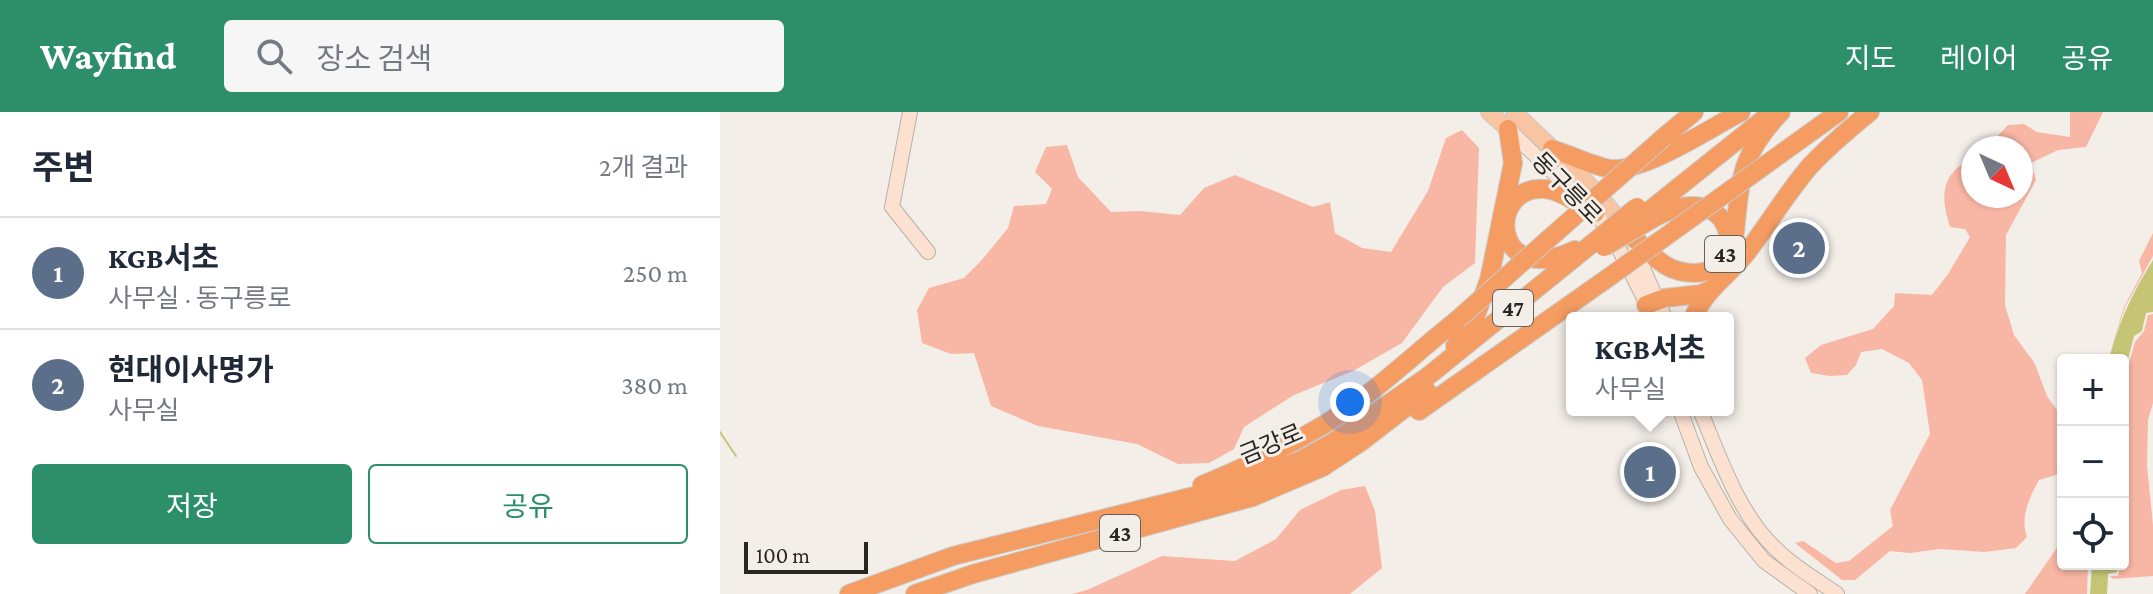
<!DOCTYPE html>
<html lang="ko">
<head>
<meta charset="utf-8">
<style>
  :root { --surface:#fff; --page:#f6f6f7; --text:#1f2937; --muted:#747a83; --line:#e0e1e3; --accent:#2c8f6a }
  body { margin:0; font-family:"Crimson Pro","Noto Sans KR",serif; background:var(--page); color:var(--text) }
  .controls { position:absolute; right:24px; bottom:24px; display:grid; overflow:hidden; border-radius:8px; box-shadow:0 2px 6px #0004 }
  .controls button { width:72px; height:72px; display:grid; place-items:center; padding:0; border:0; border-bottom:2px solid var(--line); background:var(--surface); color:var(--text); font:40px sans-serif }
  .compass { position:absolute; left:1241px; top:24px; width:72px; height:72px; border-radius:50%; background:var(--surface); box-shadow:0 2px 6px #0004; rotate:136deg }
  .scale { position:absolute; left:24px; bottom:20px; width:124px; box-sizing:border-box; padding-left:8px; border:4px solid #282623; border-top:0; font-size:22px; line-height:28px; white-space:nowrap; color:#282623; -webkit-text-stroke:6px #f4eee8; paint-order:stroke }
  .you { position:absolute; left:630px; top:290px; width:28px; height:28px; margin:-20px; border:6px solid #fff; border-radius:50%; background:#1a73e8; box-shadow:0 0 0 12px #1a73e833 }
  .badge { display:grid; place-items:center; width:52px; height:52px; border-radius:50%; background:var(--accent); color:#fff; font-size:26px; font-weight:700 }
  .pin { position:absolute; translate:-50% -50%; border:4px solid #fff; box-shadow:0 2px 8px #0006 }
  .popup { position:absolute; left:846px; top:200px; width:168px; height:104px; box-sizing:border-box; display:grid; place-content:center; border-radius:8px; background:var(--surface); filter:drop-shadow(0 2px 6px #0005); font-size:26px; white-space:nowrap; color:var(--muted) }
  .popup b { font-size:30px; color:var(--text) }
  .popup::after { content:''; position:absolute; left:50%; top:100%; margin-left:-16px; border:16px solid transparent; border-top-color:var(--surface) }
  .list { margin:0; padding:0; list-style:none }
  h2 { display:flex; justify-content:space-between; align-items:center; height:104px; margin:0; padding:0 32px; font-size:34px }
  h2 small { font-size:26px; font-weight:400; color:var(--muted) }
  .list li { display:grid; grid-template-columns:52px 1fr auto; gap:24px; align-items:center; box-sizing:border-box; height:112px; padding:0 32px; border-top:2px solid var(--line) }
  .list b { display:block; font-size:30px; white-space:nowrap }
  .list p { margin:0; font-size:26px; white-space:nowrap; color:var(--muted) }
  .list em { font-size:26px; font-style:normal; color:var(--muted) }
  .actions { display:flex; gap:16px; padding:24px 32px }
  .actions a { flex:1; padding:18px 0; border:2px solid var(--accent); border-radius:8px; text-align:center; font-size:28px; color:var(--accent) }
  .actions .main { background:var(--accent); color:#fff }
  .icon { flex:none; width:44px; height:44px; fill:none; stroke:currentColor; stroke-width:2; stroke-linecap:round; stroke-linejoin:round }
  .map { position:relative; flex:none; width:1433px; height:482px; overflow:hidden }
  header { display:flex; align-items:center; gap:48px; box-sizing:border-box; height:112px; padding:0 40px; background:var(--accent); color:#fff }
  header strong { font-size:38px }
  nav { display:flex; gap:44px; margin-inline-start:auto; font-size:28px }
  .search { width:560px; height:72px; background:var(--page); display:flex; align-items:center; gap:20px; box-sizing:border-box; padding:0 28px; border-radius:8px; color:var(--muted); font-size:30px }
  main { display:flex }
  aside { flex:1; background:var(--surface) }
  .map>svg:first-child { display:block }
  .green { fill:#f8b6a5 }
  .water { fill:#c5c575 }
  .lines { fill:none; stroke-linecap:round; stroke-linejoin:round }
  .stream { stroke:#c5c575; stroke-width:2 }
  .secondary-casing { stroke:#b6b1aa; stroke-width:16 }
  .primary-casing { stroke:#cbcbca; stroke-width:18 }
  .highway-casing { stroke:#cbcbca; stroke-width:20 }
  .secondary { stroke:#fce1d0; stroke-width:14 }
  .primary { stroke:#f8c4a1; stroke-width:16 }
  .highway { stroke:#f49c62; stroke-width:18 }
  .highway-bridge-casing { stroke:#cbcbca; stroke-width:20; stroke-linecap:butt }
  .highway-bridge { stroke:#f49c62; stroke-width:18 }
  .labels { text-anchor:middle; stroke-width:6; stroke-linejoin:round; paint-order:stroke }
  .shield { fill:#f4eee8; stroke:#65625e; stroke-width:2 }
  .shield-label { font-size:22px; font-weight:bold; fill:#282623 }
  .street-label { font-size:24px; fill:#282623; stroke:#f4eee8 }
</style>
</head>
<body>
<header>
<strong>Wayfind</strong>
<div class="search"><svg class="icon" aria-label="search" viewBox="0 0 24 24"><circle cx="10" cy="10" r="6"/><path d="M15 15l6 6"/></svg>장소 검색</div>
<nav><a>지도</a><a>레이어</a><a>공유</a></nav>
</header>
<main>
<aside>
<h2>주변<small>2개 결과</small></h2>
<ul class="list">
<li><span class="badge" style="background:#5c6f8a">1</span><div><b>KGB서초</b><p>사무실 · 동구릉로</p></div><em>250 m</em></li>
<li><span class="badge" style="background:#5c6f8a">2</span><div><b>현대이사명가</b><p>사무실</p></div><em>380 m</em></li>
</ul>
<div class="actions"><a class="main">저장</a><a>공유</a></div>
</aside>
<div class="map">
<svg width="1433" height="482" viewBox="0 0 1433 482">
  <rect width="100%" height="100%" fill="#f4eee8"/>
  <!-- green -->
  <path class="green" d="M1350,0h33l-17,35 -28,3 -27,13 5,17 -30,55 -1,70 9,30 21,29 12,32 15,21 1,50 -7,8 -17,5c-10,18 -19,37 -12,57l-11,11 -32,4 -44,-3 -30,4 -20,-2 -35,29h-13l-47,-37 8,-2 33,22 13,-2 44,-35 -3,-16 40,-76 -8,-54 -13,-17 -27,-14 -21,3 -5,13 -9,10 -17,1 -19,-3 -6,-15 16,-13 52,-16 21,-23 1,-13 37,2 16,-21 22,-37 -5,-8 -15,-2c-6,-19 -11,-42 6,-58 4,-4 12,-7 17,-11v38h48v-48h-35l22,-23 16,-1 13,8 33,5z
    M742,18l17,18 -4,115 -32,24 -41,56 -49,28 -59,24 -50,32 -10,22 -25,14 -31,1 -41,-20 -99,-18 -47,-20 -17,-53 -23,1 -29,-11 -5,-33 12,-22 35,-10 17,-17 27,-33 6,-22 32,-2 6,-15 -17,-17 11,-25 21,-2 11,32 33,35 29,-1 40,4 24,-27 31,-13 78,32 17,-5 5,31 27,15 29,4 37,-61 18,-53z
    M1433,121v23l-28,51 -17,53 16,-53 18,-34 -3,-12z
    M1433,202v89l-5,17 -1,46 6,59v51l-40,3 -3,-3h8l2,-9 -9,-3h12v-180l12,-42 9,-11 4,-16z
    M645,374l10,25 7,57 -32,26h-278l15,-4 75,-34 73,5 41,-22 24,-29 41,-20z
    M1343,427v25h25l-1,30h-62z"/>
  <!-- water -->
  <path class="water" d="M1433,148v52l-7,1 -4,18 -8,5 -11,43v-19h-14c10,-39 23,-66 44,-100z
    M1372,452h17v4h8v4l-9,2 -1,20h-17z"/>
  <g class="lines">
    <!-- stream -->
    <path class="stream" d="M0,320l16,24"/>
    <defs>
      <path id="secondary" d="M190,0l-18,95 36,45
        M788,17l91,88 22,36 22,43 7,22
        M915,138l30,68
        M960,298l21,57 29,52 34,42 46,33
        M980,298c20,47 38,104 77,140 17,17 40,30 60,44"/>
      <path id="primary" d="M769,0l19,17
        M794,0c39,38 81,73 112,118"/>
      <path id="highway" d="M944,25l30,-25
        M832,37c16,5 44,18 59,20 35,2 98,-40 130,-57
        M1055,46l64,-46
        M925,102l120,-96
        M907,120c12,10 24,24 38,33 8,5 20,8 30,8 56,-1 42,-106 -48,-51
        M1014,128c7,-58 3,-82 47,-128
        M855,138c-85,40 -88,-65 -31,-61 17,1 35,16 51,24
        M926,193l19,-7 36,-4 9,-4
        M973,206c14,-31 36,-42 55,-67 21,-28 39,-58 62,-85 19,-20 39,-37 60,-54
        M735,234l19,-26 15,-40 24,-117 -5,-34
        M699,299l193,-136
        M482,373c42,-17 84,-38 123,-61 47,-29 88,-69 132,-104
        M129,482l104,-38 273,-68 73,-27 36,-20 92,-64 172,-139
        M195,482l58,-20 280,-77 70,-30 38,-25 66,-51"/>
    </defs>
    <!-- secondary casing -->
    <use href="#secondary" class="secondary-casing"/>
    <!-- primary casing -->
    <use href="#primary" class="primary-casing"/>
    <!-- highway casing -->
    <use href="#highway" class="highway-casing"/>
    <!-- secondary -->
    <use href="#secondary" class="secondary"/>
    <!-- primary -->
    <use href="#primary" class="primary"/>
    <!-- highway -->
    <use href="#highway" class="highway"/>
    <defs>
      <path id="highway-bridge" d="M879,126l38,-31
        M884,135l43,-25
        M892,163l163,-117
        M737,208l207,-183"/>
    </defs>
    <!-- highway-bridge casing -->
    <use href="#highway-bridge" class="highway-bridge-casing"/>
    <!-- highway-bridge -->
    <use href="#highway-bridge" class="highway-bridge"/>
  </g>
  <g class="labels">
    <!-- shield labels -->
    <g class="shield">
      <rect x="985" y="124" width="40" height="36" rx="6"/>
      <rect x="773" y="178" width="40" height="36" rx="6"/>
      <rect x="380" y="403" width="40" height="36" rx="6"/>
    </g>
    <g class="shield-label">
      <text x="1005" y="150">43</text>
      <text x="793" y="204">47</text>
      <text x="400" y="429">43</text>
    </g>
    <!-- street labels -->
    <g class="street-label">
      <text transform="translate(847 76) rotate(46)" y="8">동구릉로</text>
      <text transform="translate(551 332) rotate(-23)" y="8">금강로</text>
    </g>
  </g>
</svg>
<div class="controls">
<button>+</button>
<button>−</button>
<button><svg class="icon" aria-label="locate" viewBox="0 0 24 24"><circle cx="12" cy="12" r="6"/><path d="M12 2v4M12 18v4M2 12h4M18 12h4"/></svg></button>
</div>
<svg class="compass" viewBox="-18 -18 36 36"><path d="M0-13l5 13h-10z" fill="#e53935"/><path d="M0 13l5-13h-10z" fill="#747a83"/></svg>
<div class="scale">100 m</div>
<div class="you"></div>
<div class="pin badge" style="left:930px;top:360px;background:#5c6f8a">1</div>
<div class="popup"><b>KGB서초</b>사무실</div>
<div class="pin badge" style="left:1079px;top:136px;background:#5c6f8a">2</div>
</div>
</main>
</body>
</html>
